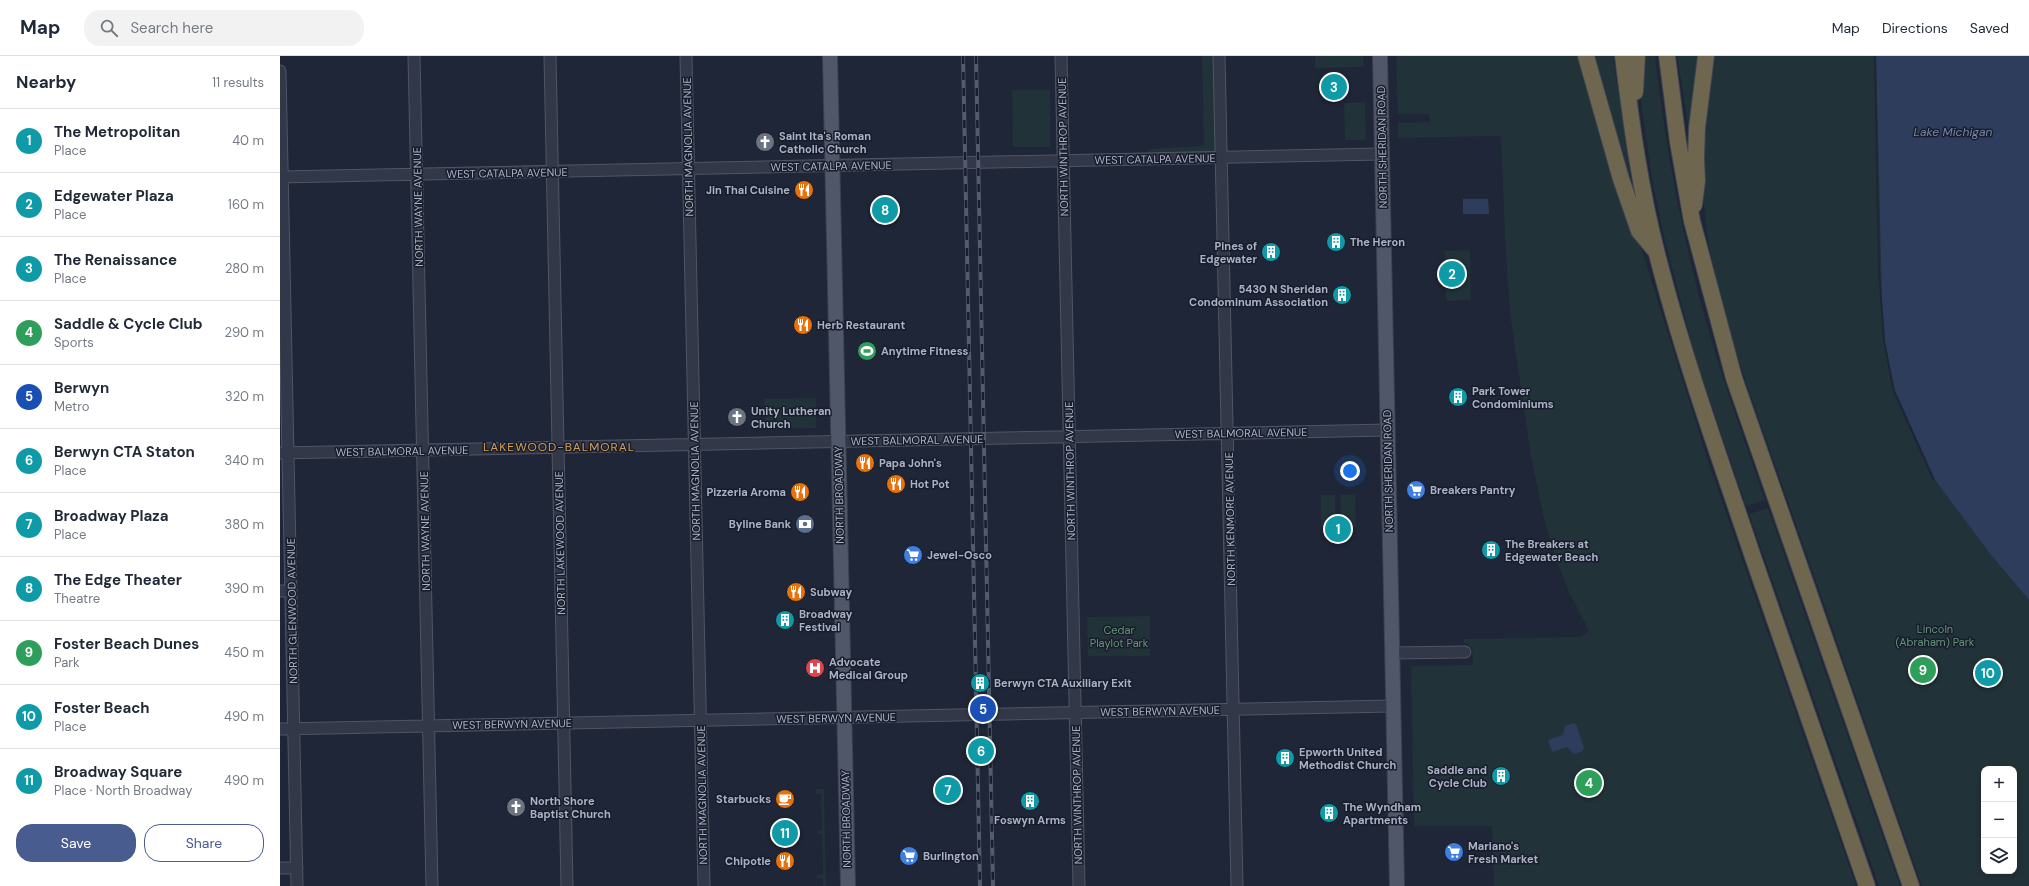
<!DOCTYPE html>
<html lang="en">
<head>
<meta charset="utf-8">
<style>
  :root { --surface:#fff; --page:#f2f2f3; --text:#1f2937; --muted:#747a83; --line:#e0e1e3; --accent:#485c8f }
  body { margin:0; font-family:"DM Sans",sans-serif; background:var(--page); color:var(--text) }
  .controls { position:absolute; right:12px; bottom:12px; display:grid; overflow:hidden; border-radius:8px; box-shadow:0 2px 6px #0003 }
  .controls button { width:36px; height:36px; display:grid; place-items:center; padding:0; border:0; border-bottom:1px solid var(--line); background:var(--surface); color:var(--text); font:20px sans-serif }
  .you { position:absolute; left:1070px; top:415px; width:14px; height:14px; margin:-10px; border:3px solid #fff; border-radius:50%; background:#1a73e8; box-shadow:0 0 0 6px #1a73e833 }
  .badge { display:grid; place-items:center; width:26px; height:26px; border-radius:50%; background:var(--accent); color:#fff; font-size:13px; font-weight:700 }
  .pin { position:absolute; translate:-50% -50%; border:2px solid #fff; box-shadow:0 1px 4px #0006 }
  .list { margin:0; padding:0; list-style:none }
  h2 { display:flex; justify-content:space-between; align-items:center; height:52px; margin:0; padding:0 16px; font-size:17px }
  h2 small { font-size:13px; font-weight:400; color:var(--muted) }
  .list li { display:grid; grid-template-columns:26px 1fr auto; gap:12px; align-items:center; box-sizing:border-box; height:64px; padding:0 16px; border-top:1px solid var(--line) }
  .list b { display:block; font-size:15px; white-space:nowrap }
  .list p { margin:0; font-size:13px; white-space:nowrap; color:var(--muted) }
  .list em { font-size:13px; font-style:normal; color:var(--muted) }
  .actions { display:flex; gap:8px; padding:12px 16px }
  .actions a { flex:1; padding:9px 0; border:1px solid var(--accent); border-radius:16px; text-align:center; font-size:14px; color:var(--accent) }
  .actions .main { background:var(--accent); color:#fff }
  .icon { flex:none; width:22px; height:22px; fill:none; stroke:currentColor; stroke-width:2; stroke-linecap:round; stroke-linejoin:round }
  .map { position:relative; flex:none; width:1749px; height:830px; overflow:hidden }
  header { display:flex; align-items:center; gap:24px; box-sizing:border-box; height:56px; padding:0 20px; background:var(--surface); border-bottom:1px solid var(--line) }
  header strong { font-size:19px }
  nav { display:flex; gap:22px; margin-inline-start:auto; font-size:14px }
  .search { width:280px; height:36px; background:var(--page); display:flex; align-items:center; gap:10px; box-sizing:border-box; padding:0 14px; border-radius:16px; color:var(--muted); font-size:15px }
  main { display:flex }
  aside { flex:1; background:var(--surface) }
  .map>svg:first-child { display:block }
  .green { fill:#213238; fill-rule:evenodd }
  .water { fill:#2f3d5d }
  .pier { fill:#1f2637 }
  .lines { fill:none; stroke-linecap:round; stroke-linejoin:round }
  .minor-casing { stroke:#505566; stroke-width:13 }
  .major-casing { stroke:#3c4151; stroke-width:16 }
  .highway-casing { stroke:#3d4252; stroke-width:18 }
  .minor { stroke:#323847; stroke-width:11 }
  .major { stroke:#505768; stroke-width:14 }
  .highway { stroke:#6e664f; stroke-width:16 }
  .rail-casing { stroke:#545b6f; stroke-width:4 }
  .rail { stroke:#181d2c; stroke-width:2.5; stroke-dasharray:8; stroke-linecap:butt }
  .labels { text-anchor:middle; stroke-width:3; stroke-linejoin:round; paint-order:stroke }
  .poi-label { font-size:11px; font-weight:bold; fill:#acb2c5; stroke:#181d2c; text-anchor:start }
  .street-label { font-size:11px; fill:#acb2c5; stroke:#181d2c }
  .park-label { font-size:11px; fill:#639575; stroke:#181d2c }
  .water-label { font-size:12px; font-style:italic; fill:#7385ae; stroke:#181d2c }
  .neighbourhood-label { font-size:12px; letter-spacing:1px; fill:#d79e55; stroke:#181d2c }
</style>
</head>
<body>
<header>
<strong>Map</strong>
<div class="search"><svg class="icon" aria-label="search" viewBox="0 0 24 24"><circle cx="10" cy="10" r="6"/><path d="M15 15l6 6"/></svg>Search here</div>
<nav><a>Map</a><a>Directions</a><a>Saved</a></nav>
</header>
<main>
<aside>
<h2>Nearby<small>11 results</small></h2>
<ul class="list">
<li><span class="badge" style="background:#0f9aa8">1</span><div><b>The Metropolitan</b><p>Place</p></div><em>40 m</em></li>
<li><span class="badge" style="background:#0f9aa8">2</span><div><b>Edgewater Plaza</b><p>Place</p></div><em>160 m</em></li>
<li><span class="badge" style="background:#0f9aa8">3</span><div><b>The Renaissance</b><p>Place</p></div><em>280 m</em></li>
<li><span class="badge" style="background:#2e9e5b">4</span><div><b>Saddle &amp; Cycle Club</b><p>Sports</p></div><em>290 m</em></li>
<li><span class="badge" style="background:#1a4fb4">5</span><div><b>Berwyn</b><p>Metro</p></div><em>320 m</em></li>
<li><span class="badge" style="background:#0f9aa8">6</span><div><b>Berwyn CTA Staton</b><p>Place</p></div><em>340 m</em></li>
<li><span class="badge" style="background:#0f9aa8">7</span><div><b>Broadway Plaza</b><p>Place</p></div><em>380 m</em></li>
<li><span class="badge" style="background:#0f9aa8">8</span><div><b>The Edge Theater</b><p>Theatre</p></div><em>390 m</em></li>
<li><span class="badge" style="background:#2e9e5b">9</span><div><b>Foster Beach Dunes</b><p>Park</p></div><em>450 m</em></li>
<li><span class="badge" style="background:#0f9aa8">10</span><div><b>Foster Beach</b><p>Place</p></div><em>490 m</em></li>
<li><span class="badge" style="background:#0f9aa8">11</span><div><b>Broadway Square</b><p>Place · North Broadway</p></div><em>490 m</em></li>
</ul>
<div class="actions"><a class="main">Save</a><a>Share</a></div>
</aside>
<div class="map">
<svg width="1749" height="830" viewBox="0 0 1749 830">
  <rect width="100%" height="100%" fill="#1f2637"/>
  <!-- green -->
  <path class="green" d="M922,0h15l1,97 -70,1v-5l56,-3z
    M1035,0h48l1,11 -49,1z
    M1116,0h185l127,405 148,425h-362l-2,-60h-78l-3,-160 62,-1 -1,-16 -4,-5 -4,-1v-4l116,-2 9,-6 -20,-39 -13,-33 -12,-40 -13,-62 -21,-144 -5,-76 -4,-101 -103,2v-15l32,-1 -1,-8h-31z
    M1312,0h21l18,123h-1z
    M1363,0h12c9,80 23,158 43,236 18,70 43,139 67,208l-19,6 -49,-143 -32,-122 -12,-57 -12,-82z
    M1397,0h24l-10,86z
    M1432,0h164l7,262 14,78 38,84 56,75 38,45v286h-107c-46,-130 -90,-260 -136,-390 -30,-88 -71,-187 -81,-280 -6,-54 1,-106 7,-160zM1704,713h30v102h-30z
    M732,34h38v57h-37z
    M1085,46l1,38h-21l-1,-37z
    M1190,194l1,50 -25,1 -1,-50z
    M536,342v30l-51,1 -1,-30z
    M1075,438l1,33h-15l-1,-32z
    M1041,439h14l1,32 -15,1z
    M1488,452l132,378h-21l-130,-372z
    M870,560v40h-62l-1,-39z
    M536,733h8l2,97h-3v-8h-7l1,-3 6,-1 -1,-39 -7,-3 7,-2 -1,-36h-5z"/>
  <!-- water -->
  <path class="water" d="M1596,0h153v544l-38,-45 -56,-75 -42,-94 -8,-45 -3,-41z
    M1183,143h25l1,15h-26z
    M1294,667l2,1 8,24 -1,3 -9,3 -7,-7 -15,5 -4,-12 15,-5 2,-9z"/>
  <!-- pier -->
  <path class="pier" d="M1594,0h2l4,215 5,70 10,50 40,89 -2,1 -40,-89 -10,-51 -5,-70z"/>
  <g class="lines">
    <defs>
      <path id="minor" d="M134,0l18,830
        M270,0l17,830
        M406,0l18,830
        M781,0l18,830
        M939,0l18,830
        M0,15l17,815
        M0,121l1102,-23
        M0,397l1107,-23
        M0,535h11
        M1111,597l74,-1
        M0,673l1112,-23
        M0,812h17"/>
      <path id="major" d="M550,0l18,830
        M1100,0l17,830"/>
      <path id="highway" d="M1306,0l35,123 18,52 15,18
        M1343,0c8,66 17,133 34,198 26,102 62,202 96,303 38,109 76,219 114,329
        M1387,0l11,86 14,79 42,157 177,508
        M1355,36l2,-36
        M1414,149l3,-24 -1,-23 1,-30 9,-72"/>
    </defs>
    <!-- minor casing -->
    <use href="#minor" class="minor-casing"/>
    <!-- major casing -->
    <use href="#major" class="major-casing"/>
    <!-- highway casing -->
    <use href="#highway" class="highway-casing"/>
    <!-- minor -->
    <use href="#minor" class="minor"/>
    <!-- major -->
    <use href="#major" class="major"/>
    <!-- highway -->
    <use href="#highway" class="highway"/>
    <defs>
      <path id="rail" d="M683,0l17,830
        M696,0l17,830"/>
    </defs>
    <!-- rail casing -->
    <use href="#rail" class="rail-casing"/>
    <!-- rail -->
    <use href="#rail" class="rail"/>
  </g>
  <!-- icons -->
  <defs>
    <symbol id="church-disc" viewBox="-11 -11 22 22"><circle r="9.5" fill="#6b7280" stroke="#181d2c"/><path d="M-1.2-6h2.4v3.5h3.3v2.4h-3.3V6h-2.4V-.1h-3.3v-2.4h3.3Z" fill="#fff"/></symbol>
    <symbol id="restaurant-disc" viewBox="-11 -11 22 22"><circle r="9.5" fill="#e8710a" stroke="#181d2c"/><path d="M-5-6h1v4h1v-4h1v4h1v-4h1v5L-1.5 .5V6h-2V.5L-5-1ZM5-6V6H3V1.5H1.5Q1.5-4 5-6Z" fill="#fff"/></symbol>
    <symbol id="building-disc" viewBox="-11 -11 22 22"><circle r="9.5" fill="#0f9aa8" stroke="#181d2c"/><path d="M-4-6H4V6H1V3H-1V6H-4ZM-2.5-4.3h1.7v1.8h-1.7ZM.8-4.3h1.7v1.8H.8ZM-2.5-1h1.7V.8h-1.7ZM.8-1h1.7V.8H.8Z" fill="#fff"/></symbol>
    <symbol id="stadium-disc" viewBox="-11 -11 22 22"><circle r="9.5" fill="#2e9e5b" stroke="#181d2c"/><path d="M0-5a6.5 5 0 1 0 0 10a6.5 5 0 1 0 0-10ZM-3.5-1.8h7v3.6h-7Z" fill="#fff"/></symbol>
    <symbol id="supermarket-disc" viewBox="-11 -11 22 22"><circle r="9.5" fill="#3f7fe0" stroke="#181d2c"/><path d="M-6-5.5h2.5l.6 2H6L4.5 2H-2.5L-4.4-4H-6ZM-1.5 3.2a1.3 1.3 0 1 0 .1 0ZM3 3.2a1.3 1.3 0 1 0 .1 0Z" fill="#fff"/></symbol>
    <symbol id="bank-disc" viewBox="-11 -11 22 22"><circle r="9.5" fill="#5c6f8a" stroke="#181d2c"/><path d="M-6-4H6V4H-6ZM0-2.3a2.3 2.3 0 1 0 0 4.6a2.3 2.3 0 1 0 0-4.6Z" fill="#fff"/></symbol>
    <symbol id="hospital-disc" viewBox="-11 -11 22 22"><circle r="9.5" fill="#e0444e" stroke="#181d2c"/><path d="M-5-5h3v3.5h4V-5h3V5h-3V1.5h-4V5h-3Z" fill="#fff"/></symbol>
    <symbol id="cafe-disc" viewBox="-11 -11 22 22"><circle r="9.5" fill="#e8710a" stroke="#181d2c"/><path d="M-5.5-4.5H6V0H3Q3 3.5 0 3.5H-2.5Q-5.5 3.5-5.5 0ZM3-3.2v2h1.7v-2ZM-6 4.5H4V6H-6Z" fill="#fff"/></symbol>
  </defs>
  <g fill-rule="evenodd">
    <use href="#church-disc" x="474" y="75" width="22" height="22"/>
    <use href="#restaurant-disc" x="513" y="123" width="22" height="22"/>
    <use href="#building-disc" x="1045" y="175" width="22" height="22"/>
    <use href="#building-disc" x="980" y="185" width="22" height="22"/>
    <use href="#building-disc" x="1051" y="228" width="22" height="22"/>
    <use href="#restaurant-disc" x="512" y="258" width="22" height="22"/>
    <use href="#stadium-disc" x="576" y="284" width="22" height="22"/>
    <use href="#building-disc" x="1167" y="330" width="22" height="22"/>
    <use href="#church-disc" x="446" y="350" width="22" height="22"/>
    <use href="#restaurant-disc" x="574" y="396" width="22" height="22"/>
    <use href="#restaurant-disc" x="605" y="417" width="22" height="22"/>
    <use href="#supermarket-disc" x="1125" y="423" width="22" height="22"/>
    <use href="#restaurant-disc" x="509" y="425" width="22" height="22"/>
    <use href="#bank-disc" x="514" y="457" width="22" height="22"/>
    <use href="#building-disc" x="1200" y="483" width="22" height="22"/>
    <use href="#supermarket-disc" x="622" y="488" width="22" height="22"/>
    <use href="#restaurant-disc" x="505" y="525" width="22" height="22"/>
    <use href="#building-disc" x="494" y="553" width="22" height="22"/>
    <use href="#hospital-disc" x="524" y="601" width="22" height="22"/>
    <use href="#building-disc" x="689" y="616" width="22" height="22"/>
    <use href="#building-disc" x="994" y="691" width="22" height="22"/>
    <use href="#building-disc" x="1210" y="709" width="22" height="22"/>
    <use href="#cafe-disc" x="494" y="732" width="22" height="22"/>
    <use href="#building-disc" x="739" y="734" width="22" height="22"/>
    <use href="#church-disc" x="225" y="740" width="22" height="22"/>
    <use href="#building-disc" x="1038" y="746" width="22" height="22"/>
    <use href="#supermarket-disc" x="1163" y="785" width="22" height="22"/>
    <use href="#supermarket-disc" x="618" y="789" width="22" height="22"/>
    <use href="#restaurant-disc" x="494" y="794" width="22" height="22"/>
  </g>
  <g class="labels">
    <!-- poi labels -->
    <g class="poi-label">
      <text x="499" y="84">Saint Ita's Roman<tspan x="499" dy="13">Catholic Church</tspan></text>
      <text x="510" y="138" text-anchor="end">Jin Thai Cuisine</text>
      <text x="1070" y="190">The Heron</text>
      <text x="977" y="194" text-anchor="end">Pines of<tspan x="977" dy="13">Edgewater</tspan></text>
      <text x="1048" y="237" text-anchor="end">5430 N Sheridan<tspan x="1048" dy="13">Condominum Association</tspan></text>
      <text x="537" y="273">Herb Restaurant</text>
      <text x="601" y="299">Anytime Fitness</text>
      <text x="1192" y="339">Park Tower<tspan x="1192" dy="13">Condominiums</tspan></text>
      <text x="471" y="359">Unity Lutheran<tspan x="471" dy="13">Church</tspan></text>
      <text x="599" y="411">Papa John's</text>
      <text x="630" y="432">Hot Pot</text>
      <text x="1150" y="438">Breakers Pantry</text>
      <text x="506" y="440" text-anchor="end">Pizzeria Aroma</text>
      <text x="511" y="472" text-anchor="end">Byline Bank</text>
      <text x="1225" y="492">The Breakers at<tspan x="1225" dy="13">Edgewater Beach</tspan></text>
      <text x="647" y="503">Jewel-Osco</text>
      <text x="530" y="540">Subway</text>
      <text x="519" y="562">Broadway<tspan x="519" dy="13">Festival</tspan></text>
      <text x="549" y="610">Advocate<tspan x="549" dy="13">Medical Group</tspan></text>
      <text x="714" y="631">Berwyn CTA Auxiliary Exit</text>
      <text x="1019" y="700">Epworth United<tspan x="1019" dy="13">Methodist Church</tspan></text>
      <text x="1207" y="718" text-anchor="end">Saddle and<tspan x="1207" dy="13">Cycle Club</tspan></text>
      <text x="491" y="747" text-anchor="end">Starbucks</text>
      <text x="250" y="749">North Shore<tspan x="250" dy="13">Baptist Church</tspan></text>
      <text x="1063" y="755">The Wyndham<tspan x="1063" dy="13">Apartments</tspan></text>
      <text x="750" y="768" text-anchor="middle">Foswyn Arms</text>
      <text x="1188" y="794">Mariano's<tspan x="1188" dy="13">Fresh Market</tspan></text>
      <text x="643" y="804">Burlington</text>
      <text x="491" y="809" text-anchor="end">Chipotle</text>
    </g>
    <!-- street labels -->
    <g class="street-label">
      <text transform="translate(408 91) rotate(-91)" y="4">NORTH MAGNOLIA AVENUE</text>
      <text transform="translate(783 91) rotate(-91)" y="4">NORTH WINTHROP AVENUE</text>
      <text transform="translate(1102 91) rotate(-91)" y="4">NORTH SHERIDAN ROAD</text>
      <text transform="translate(875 103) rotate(-1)" y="4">WEST CATALPA AVENUE</text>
      <text transform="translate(551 110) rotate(-1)" y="4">WEST CATALPA AVENUE</text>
      <text transform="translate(227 117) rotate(-1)" y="4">WEST CATALPA AVENUE</text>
      <text transform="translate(138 151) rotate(-91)" y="4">NORTH WAYNE AVENUE</text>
      <text transform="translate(961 377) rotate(-1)" y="4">WEST BALMORAL AVENUE</text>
      <text transform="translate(637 384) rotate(-1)" y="4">WEST BALMORAL AVENUE</text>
      <text transform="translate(122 395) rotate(-1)" y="4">WEST BALMORAL AVENUE</text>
      <text transform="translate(415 415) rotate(-91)" y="4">NORTH MAGNOLIA AVENUE</text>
      <text transform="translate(790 415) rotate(-91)" y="4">NORTH WINTHROP AVENUE</text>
      <text transform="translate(1108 415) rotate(-91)" y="4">NORTH SHERIDAN ROAD</text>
      <text transform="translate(559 439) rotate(-91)" y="4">NORTH BROADWAY</text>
      <text transform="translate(950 463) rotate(-91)" y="4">NORTH KENMORE AVENUE</text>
      <text transform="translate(145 475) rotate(-91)" y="4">NORTH WAYNE AVENUE</text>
      <text transform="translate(280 487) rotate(-91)" y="4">NORTH LAKEWOOD AVENUE</text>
      <text transform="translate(12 555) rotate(-91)" y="4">NORTH GLENWOOD AVENUE</text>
      <text transform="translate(880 655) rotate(-1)" y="4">WEST BERWYN AVENUE</text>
      <text transform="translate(556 662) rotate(-1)" y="4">WEST BERWYN AVENUE</text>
      <text transform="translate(232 668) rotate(-1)" y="4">WEST BERWYN AVENUE</text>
      <text transform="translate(422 739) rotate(-91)" y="4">NORTH MAGNOLIA AVENUE</text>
      <text transform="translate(797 739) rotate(-91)" y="4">NORTH WINTHROP AVENUE</text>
      <text transform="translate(566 763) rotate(-91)" y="4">NORTH BROADWAY</text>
    </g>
    <!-- park labels -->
    <g class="park-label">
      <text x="1655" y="577">Lincoln<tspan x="1655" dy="13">(Abraham) Park</tspan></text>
      <text x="839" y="578">Cedar<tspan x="839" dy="13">Playlot Park</tspan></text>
    </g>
    <!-- water labels -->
    <g class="water-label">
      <text x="1673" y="80">Lake Michigan</text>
    </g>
    <!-- neighbourhood labels -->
    <g class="neighbourhood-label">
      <text x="279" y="395">LAKEWOOD-BALMORAL</text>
    </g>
  </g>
</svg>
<div class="controls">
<button>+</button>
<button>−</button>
<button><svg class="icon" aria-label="layers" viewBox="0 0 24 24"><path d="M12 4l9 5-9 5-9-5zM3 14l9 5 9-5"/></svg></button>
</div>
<div class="you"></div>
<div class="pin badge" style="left:1058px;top:473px;background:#0f9aa8">1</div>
<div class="pin badge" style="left:1172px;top:218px;background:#0f9aa8">2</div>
<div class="pin badge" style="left:1054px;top:31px;background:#0f9aa8">3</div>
<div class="pin badge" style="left:1309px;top:727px;background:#2e9e5b">4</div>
<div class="pin badge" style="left:703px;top:653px;background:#1a4fb4">5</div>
<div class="pin badge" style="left:701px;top:695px;background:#0f9aa8">6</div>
<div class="pin badge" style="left:668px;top:734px;background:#0f9aa8">7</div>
<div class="pin badge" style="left:605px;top:154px;background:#0f9aa8">8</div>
<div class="pin badge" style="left:1643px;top:614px;background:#2e9e5b">9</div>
<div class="pin badge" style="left:1708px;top:617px;background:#0f9aa8">10</div>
<div class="pin badge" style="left:505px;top:777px;background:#0f9aa8">11</div>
</div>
</main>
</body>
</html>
